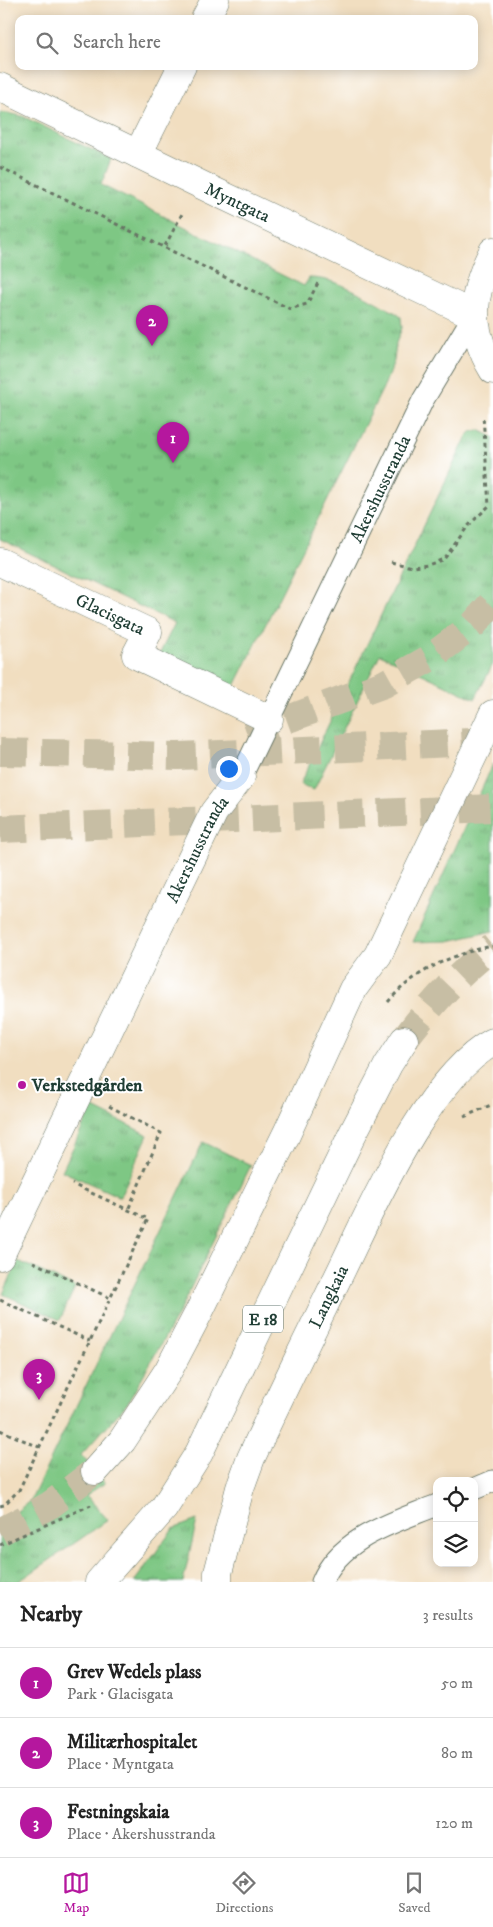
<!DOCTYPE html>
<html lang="en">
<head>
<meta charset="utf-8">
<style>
  :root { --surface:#fff; --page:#f2f2f2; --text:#222; --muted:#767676; --line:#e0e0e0; --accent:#b5179e }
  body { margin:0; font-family:"IM FELL DW Pica",serif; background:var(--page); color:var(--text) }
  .controls { position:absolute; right:15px; bottom:15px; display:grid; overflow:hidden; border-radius:10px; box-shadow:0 2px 12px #0003 }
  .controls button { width:45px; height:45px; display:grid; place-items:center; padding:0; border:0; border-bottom:1px solid var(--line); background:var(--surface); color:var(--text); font:25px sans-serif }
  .you { position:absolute; left:228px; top:768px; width:18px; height:18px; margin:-12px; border:4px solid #fff; border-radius:50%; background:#1a73e8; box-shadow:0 0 0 8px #1a73e833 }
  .badge { display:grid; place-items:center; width:32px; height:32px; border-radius:50%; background:var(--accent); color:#fff; font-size:16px; font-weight:700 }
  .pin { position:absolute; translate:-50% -41px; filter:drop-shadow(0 1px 2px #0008) }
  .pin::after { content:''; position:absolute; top:26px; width:18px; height:15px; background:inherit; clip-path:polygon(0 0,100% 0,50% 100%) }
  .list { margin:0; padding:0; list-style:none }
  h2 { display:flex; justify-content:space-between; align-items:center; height:65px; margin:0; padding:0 20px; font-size:21px }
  h2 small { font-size:16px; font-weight:400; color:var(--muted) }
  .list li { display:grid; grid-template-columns:32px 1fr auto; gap:15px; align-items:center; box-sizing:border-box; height:70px; padding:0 20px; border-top:1px solid var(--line) }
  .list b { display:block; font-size:19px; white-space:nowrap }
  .list p { margin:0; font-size:16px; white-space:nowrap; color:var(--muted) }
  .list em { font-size:16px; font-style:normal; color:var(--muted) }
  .icon { flex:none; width:28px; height:28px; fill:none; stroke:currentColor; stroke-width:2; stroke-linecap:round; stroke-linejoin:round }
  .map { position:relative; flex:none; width:493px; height:1582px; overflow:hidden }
  .search { position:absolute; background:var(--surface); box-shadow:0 2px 12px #0003; left:15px; right:15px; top:15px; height:55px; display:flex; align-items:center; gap:12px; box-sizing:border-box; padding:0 18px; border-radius:10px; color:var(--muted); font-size:19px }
  .sheet { height:275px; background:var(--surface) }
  nav { display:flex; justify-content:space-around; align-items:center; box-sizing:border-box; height:70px; border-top:1px solid var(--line); background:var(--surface); font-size:14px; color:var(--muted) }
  nav a { display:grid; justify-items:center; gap:2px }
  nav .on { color:var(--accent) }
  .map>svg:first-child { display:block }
  .grass { fill:url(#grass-tufts); stroke:#4e825c }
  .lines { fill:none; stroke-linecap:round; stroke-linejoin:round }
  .highway-tunnel { stroke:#c7bea4; stroke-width:28; stroke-dasharray:28 14; stroke-linecap:butt }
  .lane-casing { stroke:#687565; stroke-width:23 }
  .street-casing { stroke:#687565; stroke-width:29 }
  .highway-casing { stroke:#687565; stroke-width:29 }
  .path { stroke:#687565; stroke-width:3; stroke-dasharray:4 4; stroke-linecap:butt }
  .lane { stroke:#fff; stroke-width:21 }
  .street { stroke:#fff; stroke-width:28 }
  .highway { stroke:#fff; stroke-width:28 }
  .poi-dot { fill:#b5179e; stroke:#fff; stroke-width:2 }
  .labels { text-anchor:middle; stroke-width:4; stroke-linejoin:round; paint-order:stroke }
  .shield { fill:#fff; stroke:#627771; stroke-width:1 }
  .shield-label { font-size:16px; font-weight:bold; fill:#1f3d34 }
  .street-label { font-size:18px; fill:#1f3d34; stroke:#fff }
  .poi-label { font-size:18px; font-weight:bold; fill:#1f3d34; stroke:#fff; text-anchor:start }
</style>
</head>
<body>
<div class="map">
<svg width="493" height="1582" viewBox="0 0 493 1582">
  <defs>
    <pattern id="grass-tufts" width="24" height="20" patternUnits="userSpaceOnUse" patternTransform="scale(1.25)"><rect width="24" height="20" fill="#7ec784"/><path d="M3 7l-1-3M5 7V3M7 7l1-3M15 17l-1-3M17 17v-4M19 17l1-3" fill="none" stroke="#67a36d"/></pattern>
  </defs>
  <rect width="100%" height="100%" fill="#fff"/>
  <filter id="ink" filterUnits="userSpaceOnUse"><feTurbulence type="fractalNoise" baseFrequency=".02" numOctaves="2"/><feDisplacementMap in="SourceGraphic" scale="10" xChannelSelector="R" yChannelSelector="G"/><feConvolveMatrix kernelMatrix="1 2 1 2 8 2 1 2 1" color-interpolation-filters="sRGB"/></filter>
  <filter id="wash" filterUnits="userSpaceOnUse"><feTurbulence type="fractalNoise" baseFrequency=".0096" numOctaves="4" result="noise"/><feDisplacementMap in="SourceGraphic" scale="20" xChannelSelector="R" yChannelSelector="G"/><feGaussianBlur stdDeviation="1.12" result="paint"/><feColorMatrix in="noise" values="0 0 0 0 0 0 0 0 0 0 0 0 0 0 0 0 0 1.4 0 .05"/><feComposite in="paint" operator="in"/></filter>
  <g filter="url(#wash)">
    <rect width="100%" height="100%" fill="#f1dec0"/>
    <!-- grass -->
    <path class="grass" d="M0,112l22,4 89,43 -10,26 203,101 5,-8c31,0 60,21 87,35l5,4 1,11 -6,15 -2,18 -10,25 -151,304 -74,-35 16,-32 -175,-84z
      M479,430l14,7v227l-18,35 -95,-45 -66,136 -14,-6 167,-348 5,-5z
      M493,764v167l-44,10 -36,1z
      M92,1107l56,28 -28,62 -58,-26z
      M203,1142l48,23 -73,149 -51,90 -46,51 24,28 -19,12 22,25 -90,62h-18v-61l6,-1 25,-20z
      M18,1261l57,26 -15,33 -57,-26z
      M197,1520l-14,62h-49l39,-53z"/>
  </g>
  <g filter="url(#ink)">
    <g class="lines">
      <!-- highway-tunnel -->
      <path class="highway-tunnel" d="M247,734l137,-50 46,-26 43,-33 20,-23
        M0,752l179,4 314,-15
        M0,829l493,-21
        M404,1040c28,-37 53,-65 89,-93
        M0,1532l50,-27 45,-34"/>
      <defs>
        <g id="lane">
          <path id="s1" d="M241,777l182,-377 51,-85"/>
          <path d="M474,1489l19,-8"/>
          <path d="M322,1582c18,-45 74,-60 115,-77"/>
        </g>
        <g id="street">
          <path d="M205,19l10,-19"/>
          <path id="s2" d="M0,87l218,106 256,122"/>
          <path d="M138,154l44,-88"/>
          <path id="s3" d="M0,562l148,70 -12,23 133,64"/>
          <path id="s4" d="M0,1256l214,-444 27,-35"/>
        </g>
        <g id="highway">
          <path d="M493,251c-22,44 -26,75 0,119"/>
          <path d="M95,1471l27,-30 46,-70 31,-59 88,-179 66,-144 25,-34 115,-241"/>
          <path d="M99,1582l65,-74 35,-55 153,-318 36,-70 16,-25"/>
          <path id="s5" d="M218,1582v-9l22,-85 11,-30c28,-61 58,-121 87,-181 33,-67 89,-199 155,-235"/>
        </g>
      </defs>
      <!-- lane casing -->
      <use href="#lane" class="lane-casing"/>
      <!-- street casing -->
      <use href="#street" class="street-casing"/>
      <!-- highway casing -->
      <use href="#highway" class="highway-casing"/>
      <!-- path -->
      <path class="path" d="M0,167l290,142 17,-5 11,-21
        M165,246l18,-34
        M391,562l21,5 16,-2 16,-6 24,-33 21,-20 -6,-91
        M388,1002c26,-31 66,-49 105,-56
        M109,1106l52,27 -33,77
        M464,1117l29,-13
        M33,1262l77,36
        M0,1300l90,41
        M0,1430l39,17
        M0,1506l4,-1 15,-15 129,-271 -76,-35
        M0,1545l91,-40"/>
      <!-- lane -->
      <use href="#lane" class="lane"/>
      <!-- street -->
      <use href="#street" class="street"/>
      <!-- highway -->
      <use href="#highway" class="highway"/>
    </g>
  </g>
  <!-- markers -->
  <circle class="poi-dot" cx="22" cy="1085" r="5"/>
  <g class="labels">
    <!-- shield labels -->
    <rect class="shield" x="243" y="1305.5" width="40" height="27" rx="4"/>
    <g class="shield-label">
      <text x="263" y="1325">E 18</text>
    </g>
    <!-- street labels -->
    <g class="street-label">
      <text dy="6" stroke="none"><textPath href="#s2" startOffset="264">Myntgata</textPath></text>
      <text dy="6" stroke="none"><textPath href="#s1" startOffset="320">Akershusstranda</textPath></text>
      <text dy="6" stroke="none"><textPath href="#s3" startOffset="122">Glacisgata</textPath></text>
      <text dy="6" stroke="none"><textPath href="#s4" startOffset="452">Akershusstranda</textPath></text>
      <text dy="6" stroke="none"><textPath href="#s5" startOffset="308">Langkaia</textPath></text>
    </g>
    <!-- poi labels -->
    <g class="poi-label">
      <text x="32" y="1091">Verkstedgården</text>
    </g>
  </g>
</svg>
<div class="controls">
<button><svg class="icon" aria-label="locate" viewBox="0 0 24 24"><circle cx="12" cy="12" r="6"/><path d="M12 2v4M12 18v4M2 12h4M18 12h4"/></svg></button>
<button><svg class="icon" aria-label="layers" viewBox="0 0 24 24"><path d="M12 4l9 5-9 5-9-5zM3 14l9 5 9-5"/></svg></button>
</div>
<div class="you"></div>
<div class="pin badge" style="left:173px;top:463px">1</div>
<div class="pin badge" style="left:152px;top:346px">2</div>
<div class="pin badge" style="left:39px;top:1400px">3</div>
<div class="search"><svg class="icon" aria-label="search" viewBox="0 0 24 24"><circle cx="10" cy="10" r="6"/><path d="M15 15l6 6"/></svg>Search here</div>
</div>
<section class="sheet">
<h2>Nearby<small>3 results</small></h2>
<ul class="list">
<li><span class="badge">1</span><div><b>Grev Wedels plass</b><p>Park · Glacisgata</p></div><em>50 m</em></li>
<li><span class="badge">2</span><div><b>Militærhospitalet</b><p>Place · Myntgata</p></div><em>80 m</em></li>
<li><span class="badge">3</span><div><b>Festningskaia</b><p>Place · Akershusstranda</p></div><em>120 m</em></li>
</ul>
</section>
<nav>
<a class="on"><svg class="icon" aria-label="map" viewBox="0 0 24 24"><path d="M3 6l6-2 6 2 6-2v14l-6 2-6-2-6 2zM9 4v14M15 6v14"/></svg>Map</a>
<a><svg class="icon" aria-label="directions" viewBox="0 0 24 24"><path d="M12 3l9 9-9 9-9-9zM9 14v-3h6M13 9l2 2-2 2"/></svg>Directions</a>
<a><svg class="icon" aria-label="saved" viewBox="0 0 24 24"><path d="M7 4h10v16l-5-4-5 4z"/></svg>Saved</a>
</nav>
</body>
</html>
